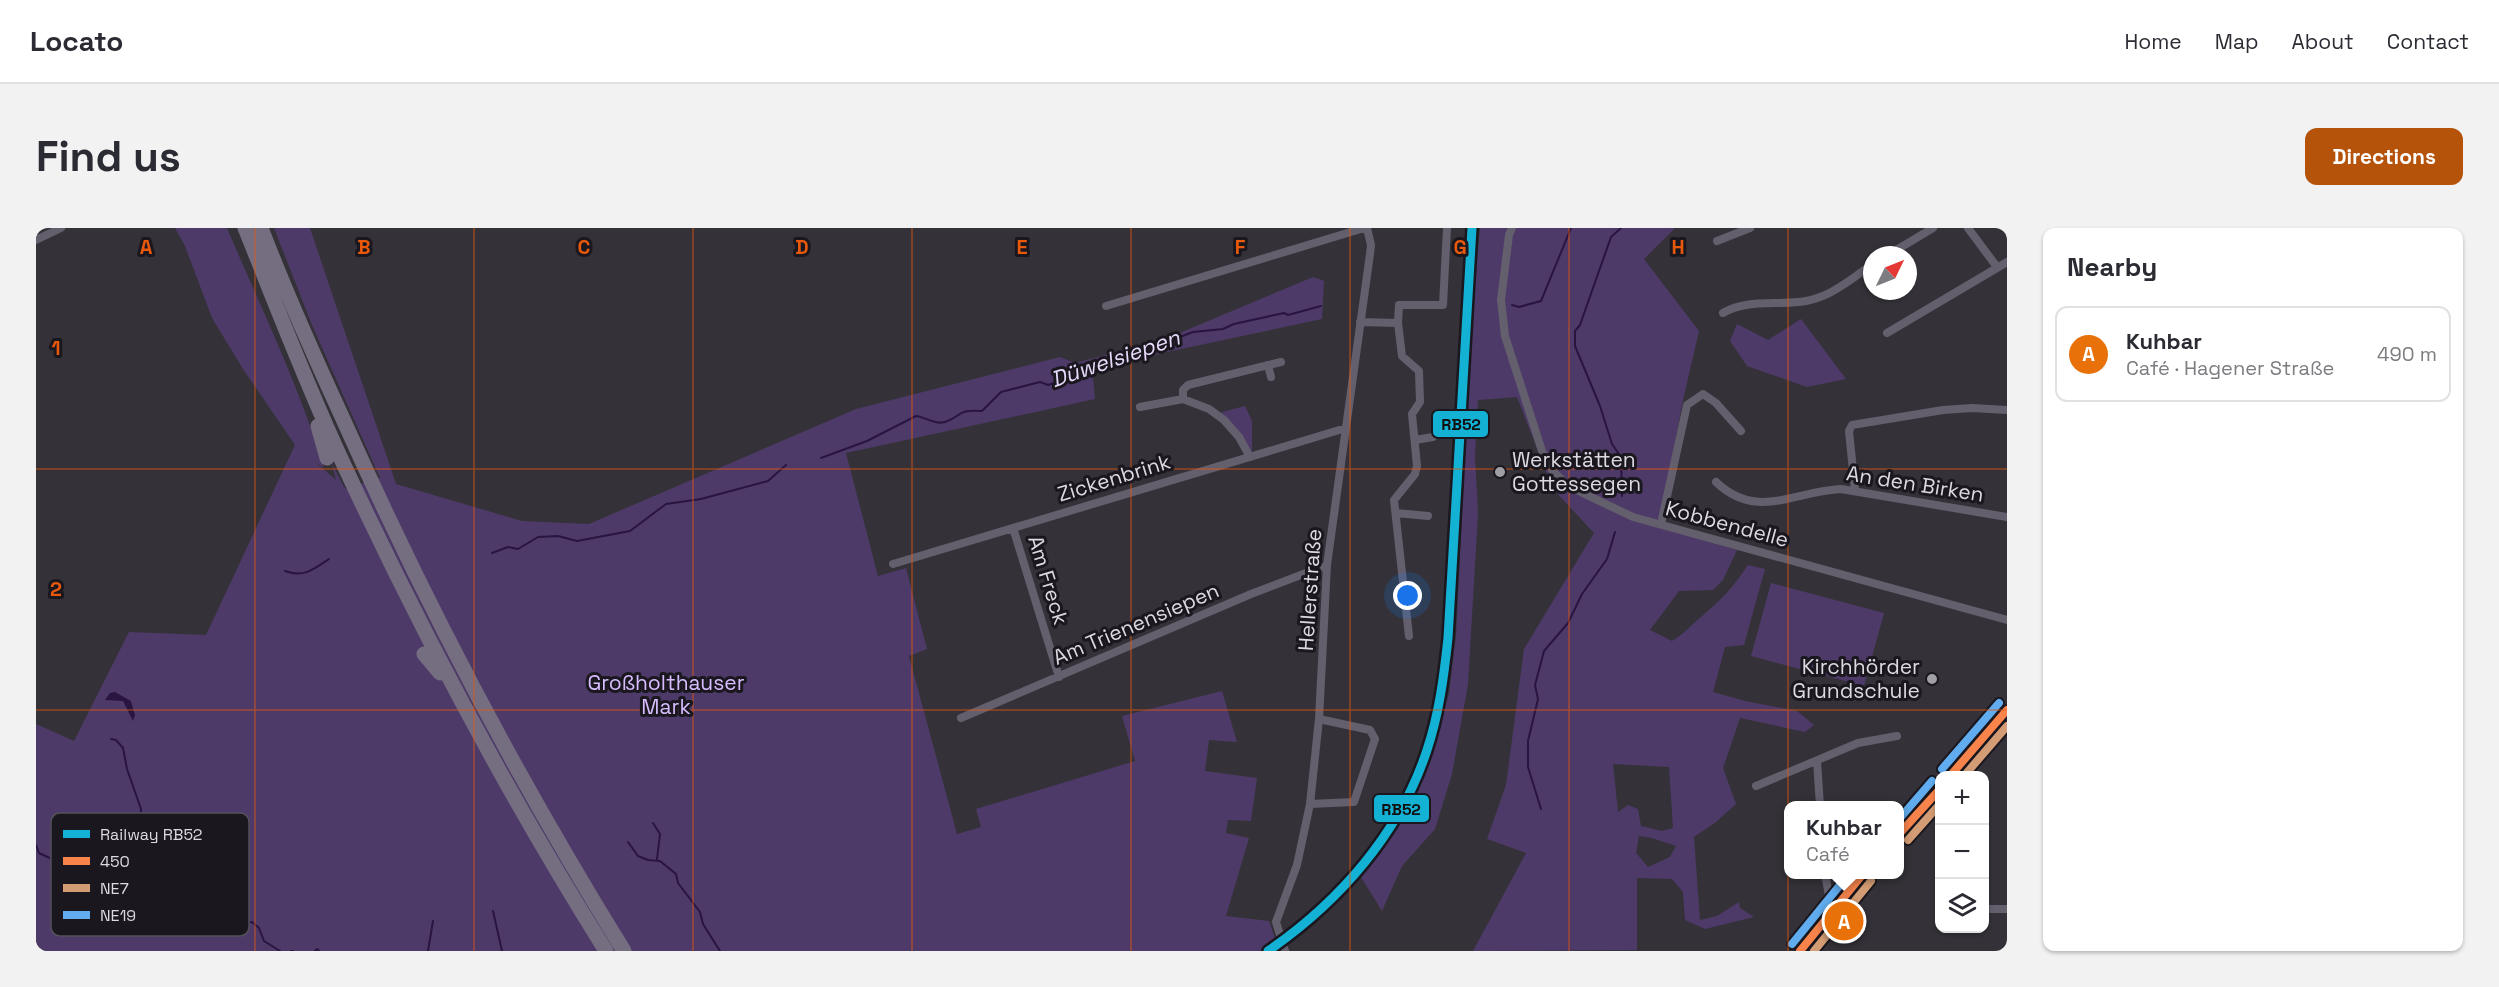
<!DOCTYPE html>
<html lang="en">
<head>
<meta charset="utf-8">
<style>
  :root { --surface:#fff; --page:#f2f2f3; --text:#2b2b33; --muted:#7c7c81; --line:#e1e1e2; --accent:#b45309 }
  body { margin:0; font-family:"Space Grotesk",sans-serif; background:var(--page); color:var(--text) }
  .controls { position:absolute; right:18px; bottom:18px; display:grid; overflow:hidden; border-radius:12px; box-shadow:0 2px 4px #0004 }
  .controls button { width:54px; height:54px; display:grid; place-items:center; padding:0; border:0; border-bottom:2px solid var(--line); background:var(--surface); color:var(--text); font:30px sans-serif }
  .compass { position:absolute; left:1827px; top:18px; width:54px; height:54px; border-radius:50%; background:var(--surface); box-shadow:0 2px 4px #0004; rotate:47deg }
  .you { position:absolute; left:1372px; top:368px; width:21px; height:21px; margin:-15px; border:4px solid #fff; border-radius:50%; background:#1a73e8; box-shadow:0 0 0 9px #1a73e833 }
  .badge { display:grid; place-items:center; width:39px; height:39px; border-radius:50%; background:var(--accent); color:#fff; font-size:20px; font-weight:700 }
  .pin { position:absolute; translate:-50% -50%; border:3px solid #fff; box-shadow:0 2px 6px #0006 }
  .popup { position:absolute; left:1748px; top:573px; width:120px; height:78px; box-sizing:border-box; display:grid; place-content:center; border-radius:12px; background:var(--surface); filter:drop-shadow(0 2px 4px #0005); font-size:20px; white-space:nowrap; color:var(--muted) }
  .popup b { font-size:22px; color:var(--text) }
  .popup::after { content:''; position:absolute; left:50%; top:100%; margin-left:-12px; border:12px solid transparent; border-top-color:var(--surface) }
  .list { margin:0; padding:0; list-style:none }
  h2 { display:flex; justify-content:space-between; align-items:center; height:78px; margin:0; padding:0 24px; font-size:26px }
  h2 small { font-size:20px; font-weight:400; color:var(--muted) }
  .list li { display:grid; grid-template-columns:39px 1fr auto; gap:18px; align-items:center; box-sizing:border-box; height:96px; margin:0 12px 12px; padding:0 12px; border:2px solid var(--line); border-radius:12px }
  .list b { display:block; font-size:22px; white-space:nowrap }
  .list p { margin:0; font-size:20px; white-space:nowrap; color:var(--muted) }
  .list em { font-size:20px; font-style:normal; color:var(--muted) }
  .icon { flex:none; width:33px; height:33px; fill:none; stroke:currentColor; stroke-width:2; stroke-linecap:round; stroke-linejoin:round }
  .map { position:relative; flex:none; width:1971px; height:723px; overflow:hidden; border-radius:12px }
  header { display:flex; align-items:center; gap:36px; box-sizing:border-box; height:84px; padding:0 30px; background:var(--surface); border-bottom:2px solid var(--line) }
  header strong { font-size:28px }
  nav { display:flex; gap:33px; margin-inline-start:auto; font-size:21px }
  .intro { display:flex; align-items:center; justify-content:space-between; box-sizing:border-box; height:144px; padding:0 36px }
  h1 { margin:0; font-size:42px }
  .button { padding:15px 27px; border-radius:12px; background:var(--accent); color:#fff; font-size:21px; font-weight:700 }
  main { display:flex; gap:36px; padding:0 36px }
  aside { flex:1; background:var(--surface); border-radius:12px; box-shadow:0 2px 4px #0004 }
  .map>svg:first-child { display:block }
  .green { fill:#4e3a68; fill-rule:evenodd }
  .water { fill:#2a1541 }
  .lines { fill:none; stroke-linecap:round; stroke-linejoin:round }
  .stream { stroke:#2a1541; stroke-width:2 }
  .minor { stroke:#645f6d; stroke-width:8 }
  .secondary { stroke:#706979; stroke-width:12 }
  .motorway { stroke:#756e80; stroke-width:15 }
  .bus-1-casing { stroke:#1a171e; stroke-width:12 }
  .bus-2-casing { stroke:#1a171e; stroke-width:12 }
  .bus-3-casing { stroke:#1a171e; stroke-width:12 }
  .bus-1 { stroke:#f8844c; stroke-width:8 }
  .bus-2 { stroke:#d39c74; stroke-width:8 }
  .bus-3 { stroke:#60acee; stroke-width:8 }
  .rail-1-casing { stroke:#1a171e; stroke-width:14 }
  .rail-1 { stroke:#13b2d5; stroke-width:9 }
  .grid { fill:none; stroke:#e8590c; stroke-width:1.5; stroke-opacity:0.55 }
  .poi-dot { fill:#a19fa6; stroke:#1a171e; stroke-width:2 }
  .labels { text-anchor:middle; stroke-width:6; stroke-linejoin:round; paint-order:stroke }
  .poi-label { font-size:21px; fill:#dcd9e2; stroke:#1a171e; text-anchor:start }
  .street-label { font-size:21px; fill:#dcd9e2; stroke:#1a171e }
  .park-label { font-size:21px; fill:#d7bdff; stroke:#1a171e }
  .water-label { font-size:22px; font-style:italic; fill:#e7dafb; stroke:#1a171e }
  .key { fill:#1a171e; stroke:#545159; stroke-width:1.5 }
  .key-label { font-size:16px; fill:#dcd9e2 }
  .grid-label { font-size:20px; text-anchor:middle; font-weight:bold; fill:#e8590c; stroke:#1a171e; stroke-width:6; stroke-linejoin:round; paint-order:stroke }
  .line-badge { stroke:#1a171e; stroke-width:2 }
  .pale-badge-label { font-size:16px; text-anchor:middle; font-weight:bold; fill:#111 }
</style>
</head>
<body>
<header>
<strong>Locato</strong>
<nav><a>Home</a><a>Map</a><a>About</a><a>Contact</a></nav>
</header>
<div class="intro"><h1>Find us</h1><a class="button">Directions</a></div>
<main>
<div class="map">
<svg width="1971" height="723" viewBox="0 0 1971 723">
  <rect width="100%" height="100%" fill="#343238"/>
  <!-- green -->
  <path class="green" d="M139,0h52c34,80 72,157 97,240l-9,-6 21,18 -4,-16 12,23 6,5 22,-15 8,1 -68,-153 -38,-97h36l86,256 126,37 67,3 267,-115 204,-52 15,6 88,-23 150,-63 11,4 -2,38 -155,33 -33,9 -2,-4 -40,11 3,31 -249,54 32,123 28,-8 21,81 -18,7 48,178 24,-7 -5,-18 159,-48 -13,-45 100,-25 15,51 -28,-2 -4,31 52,7 -6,43 -23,-1 -2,13 23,5 -23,78 43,5 7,20 -16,10h-1224v-227l38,17 55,-109 77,3 89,-190 -52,-76 -31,-51 -27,-72z
    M1444,0h195l-31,31 55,72 -16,69 -24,127 78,23 -14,30 -10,10 -34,1 -29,39 22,11c12,-7 19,-16 29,-24 22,-19 31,-28 47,-52l17,4 -21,76 -19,2 -12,45 32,9 52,10 17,14 -9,7 -65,-14 -17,50 13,36 -20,18 -22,15 6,83 17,-4 22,-14 1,6 14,9 -49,12 -20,-9 -2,-28 -11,-13 -35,-1v72l-164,1 53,-98 -39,-14 19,-54 18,-136 70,-116 -41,-44 -36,-92 -39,3 -3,56 3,57 -10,171 -16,90 -17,55 -33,37 -20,45 -21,-34 23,-30 23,-36 21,-46 21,-71 7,-58 15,-303zM1577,536l56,3 4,61 -11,3 -21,-5 -3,-17 -10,-4 -10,7zM1603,608l13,2 24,8 -6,11 -22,10 -12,-14z
    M1765,91l45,60 -39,8 -60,-21 -17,-25 7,-17 31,16z
    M1209,178l7,15v31l-33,-39z
    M1735,355l113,30 -20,73 -113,-30z"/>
  <!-- water -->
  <path class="water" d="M79,464l16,9 4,14 -2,6 -10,-20 -18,-1 5,-7z"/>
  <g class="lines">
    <!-- stream -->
    <path class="stream" d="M1585,0l-10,9 -31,88 -5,6v15l25,60 12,38 9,13 1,39
      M1476,77l7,2 22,-6 30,-73
      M785,230l46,-17 49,-25c9,1 19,9 29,6 18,-6 11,-13 37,-11l19,-19 39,-10 8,3 51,-17 94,-36 30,-3 11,-5 50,-11 4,2 33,-9
      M456,325l16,-6 10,2 20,-12 20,-1 19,5 53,-10 36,-27 35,-5 67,-18 18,-16
      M249,343c19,7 29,-2 44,-12
      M75,511l5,1 7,8 4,21 14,40 -2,51 -7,33 3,4
      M1505,581l-13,-42v-26l10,-42 -3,-14 9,-34 24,-28 14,-29 25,-35 8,-27
      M617,595l7,11 -3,25
      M592,614l10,14 10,4 12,1 16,13 2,9 22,29 3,12 17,27
      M0,617l3,8 15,7 5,5v7l7,4c5,0 10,-4 15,-4 6,0 27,10 33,13l4,7 7,1 5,7 7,-4 1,8 7,2 16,-4 13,4 20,-3 13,3 7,8 20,5 5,5 13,-2 7,6 5,13 16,10
      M457,683l9,40
      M255,723h2
      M279,723l2,-2 2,2
      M392,723l5,-30"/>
    <!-- minor -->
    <path class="minor" d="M1476,0l-3,7 -8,65 4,36 37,115 10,19 16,16 65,31 374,103
      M1932,0l29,39
      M0,12l25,-12
      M1681,13l33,-13
      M1852,27l45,-27
      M1070,78l258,-78
      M1687,85c27,-17 67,-4 97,-16 18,-6 36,-22 52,-32
      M1324,94l38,1
      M1851,105l120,-71
      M1232,137l3,12
      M1147,171v-9l5,-5 93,-23
      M1104,179l43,-8 26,10 15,11 15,17 11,20
      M1379,212l18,-3
      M1680,254c41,39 78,9 125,7l166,28
      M1819,262l-6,-59 3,-6 91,-15 29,-2 35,2
      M1360,285l32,3
      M1625,296l26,-119 16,-11 13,9 25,28
      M977,300l46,149
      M857,336l453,-136
      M1373,408l-15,-136 21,-26 2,-8 -5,-52 8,-12 -1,-31 -17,-15 -4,-33 1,-18h44l4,-77
      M925,490l290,-124 76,-29
      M1781,533l3,45
      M1720,558l102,-43 39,-7
      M1274,576l44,-2 21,-63 -5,-9 -51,-11
      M1789,646l5,27 4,7
      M1948,681h23
      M1249,723l-9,-29 21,-57 13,-61 9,-85 8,-154 43,-311 1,-9 -4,-17"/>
    <!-- secondary -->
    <path class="secondary" d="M1914,548l57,-66
      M1864,605l40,-45
      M1764,723l63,-77"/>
    <!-- motorway -->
    <path class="motorway" d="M209,0c32,79 62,158 98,235 78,168 165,332 263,488
      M225,0c25,65 53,128 82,191 82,184 175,361 281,532
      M282,198l9,32
      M388,426l16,19"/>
    <defs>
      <path id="bus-1" d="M1914,548l57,-66
        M1864,605l40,-44
        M1764,723l63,-77"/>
      <path id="bus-2" d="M1928,548l43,-50
        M1872,612l32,-36
        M1778,723l57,-70"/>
      <path id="bus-3" d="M1906,541l57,-66
        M1864,590l32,-37
        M1756,716l57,-70"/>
    </defs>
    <!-- bus-1 casing -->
    <use href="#bus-1" class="bus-1-casing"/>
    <!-- bus-2 casing -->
    <use href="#bus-2" class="bus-2-casing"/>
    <!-- bus-3 casing -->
    <use href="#bus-3" class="bus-3-casing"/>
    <!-- bus-1 -->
    <use href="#bus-1" class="bus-1"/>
    <!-- bus-2 -->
    <use href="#bus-2" class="bus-2"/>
    <!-- bus-3 -->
    <use href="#bus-3" class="bus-3"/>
    <defs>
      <path id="rail-1" d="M1232,723c71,-49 132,-118 159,-201 12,-36 17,-74 21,-112l24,-410"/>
    </defs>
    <!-- rail-1 casing -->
    <use href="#rail-1" class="rail-1-casing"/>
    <!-- rail-1 -->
    <use href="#rail-1" class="rail-1"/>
  </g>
  <!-- grid -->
  <path class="grid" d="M219,0v723M438,0v723M657,0v723M876,0v723M1095,0v723M1314,0v723M1533,0v723M1752,0v723M0,241h1971M0,482h1971"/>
  <!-- markers -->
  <g class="poi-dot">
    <circle cx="1464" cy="244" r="6"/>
    <circle cx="1896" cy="451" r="6"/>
  </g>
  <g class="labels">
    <!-- poi labels -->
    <g class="poi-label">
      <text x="1476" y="239">Werkstätten<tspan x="1476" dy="24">Gottessegen</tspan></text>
      <text x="1884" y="446" text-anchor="end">Kirchhörder<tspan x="1884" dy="24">Grundschule</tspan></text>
    </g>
    <!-- street labels -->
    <g class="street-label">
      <text transform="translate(1078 250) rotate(-17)" y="7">Zickenbrink</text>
      <text transform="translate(1879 256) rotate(9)" y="7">An den Birken</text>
      <text transform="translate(1691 296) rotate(15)" y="7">Kobbendelle</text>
      <text transform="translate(1012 352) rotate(73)" y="7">Am Freck</text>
      <text transform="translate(1274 362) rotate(-86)" y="7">Hellerstraße</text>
      <text transform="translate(1100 396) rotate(-23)" y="7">Am Trienensiepen</text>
    </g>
    <!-- park labels -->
    <g class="park-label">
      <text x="630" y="462">Großholthauser<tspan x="630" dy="24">Mark</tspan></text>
    </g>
    <!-- water labels -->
    <g class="water-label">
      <text transform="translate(1079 130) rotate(-19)" y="8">Düwelsiepen</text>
    </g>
  </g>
  <!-- legend -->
  <rect x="15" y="585" width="198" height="123" rx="9" class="key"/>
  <rect x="27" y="602" width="27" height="8" fill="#13b2d5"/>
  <rect x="27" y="629" width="27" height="8" fill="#f8844c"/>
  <rect x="27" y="656" width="27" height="8" fill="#d39c74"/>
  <rect x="27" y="683" width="27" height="8" fill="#60acee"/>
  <g class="key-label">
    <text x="64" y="612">Railway RB52</text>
    <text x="64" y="639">450</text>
    <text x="64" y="666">NE7</text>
    <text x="64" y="693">NE19</text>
  </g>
  <g class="grid-label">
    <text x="110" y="26">A</text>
    <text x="328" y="26">B</text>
    <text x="548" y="26">C</text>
    <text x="766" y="26">D</text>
    <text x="986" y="26">E</text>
    <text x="1204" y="26">F</text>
    <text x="1424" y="26">G</text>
    <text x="1642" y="26">H</text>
    <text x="20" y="127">1</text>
    <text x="20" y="368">2</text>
  </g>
  <g class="line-badge">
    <rect x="1396" y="182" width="57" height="28" rx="6" fill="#13b2d5"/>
    <rect x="1337" y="566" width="57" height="29" rx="6" fill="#13b2d5"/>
  </g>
  <g class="pale-badge-label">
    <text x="1425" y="202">RB52</text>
    <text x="1365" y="587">RB52</text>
  </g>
</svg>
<div class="controls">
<button>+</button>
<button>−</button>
<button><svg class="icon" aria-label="layers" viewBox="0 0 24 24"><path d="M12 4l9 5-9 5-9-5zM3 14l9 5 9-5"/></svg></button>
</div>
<svg class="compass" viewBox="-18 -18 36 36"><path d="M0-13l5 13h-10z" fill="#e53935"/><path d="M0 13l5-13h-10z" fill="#7c7c81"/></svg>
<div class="you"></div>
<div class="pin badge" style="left:1808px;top:693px;background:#e8710a">A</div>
<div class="popup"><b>Kuhbar</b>Café</div>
</div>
<aside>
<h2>Nearby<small></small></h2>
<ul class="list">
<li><span class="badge" style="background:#e8710a">A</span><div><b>Kuhbar</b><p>Café · Hagener Straße</p></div><em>490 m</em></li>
</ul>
</aside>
</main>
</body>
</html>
